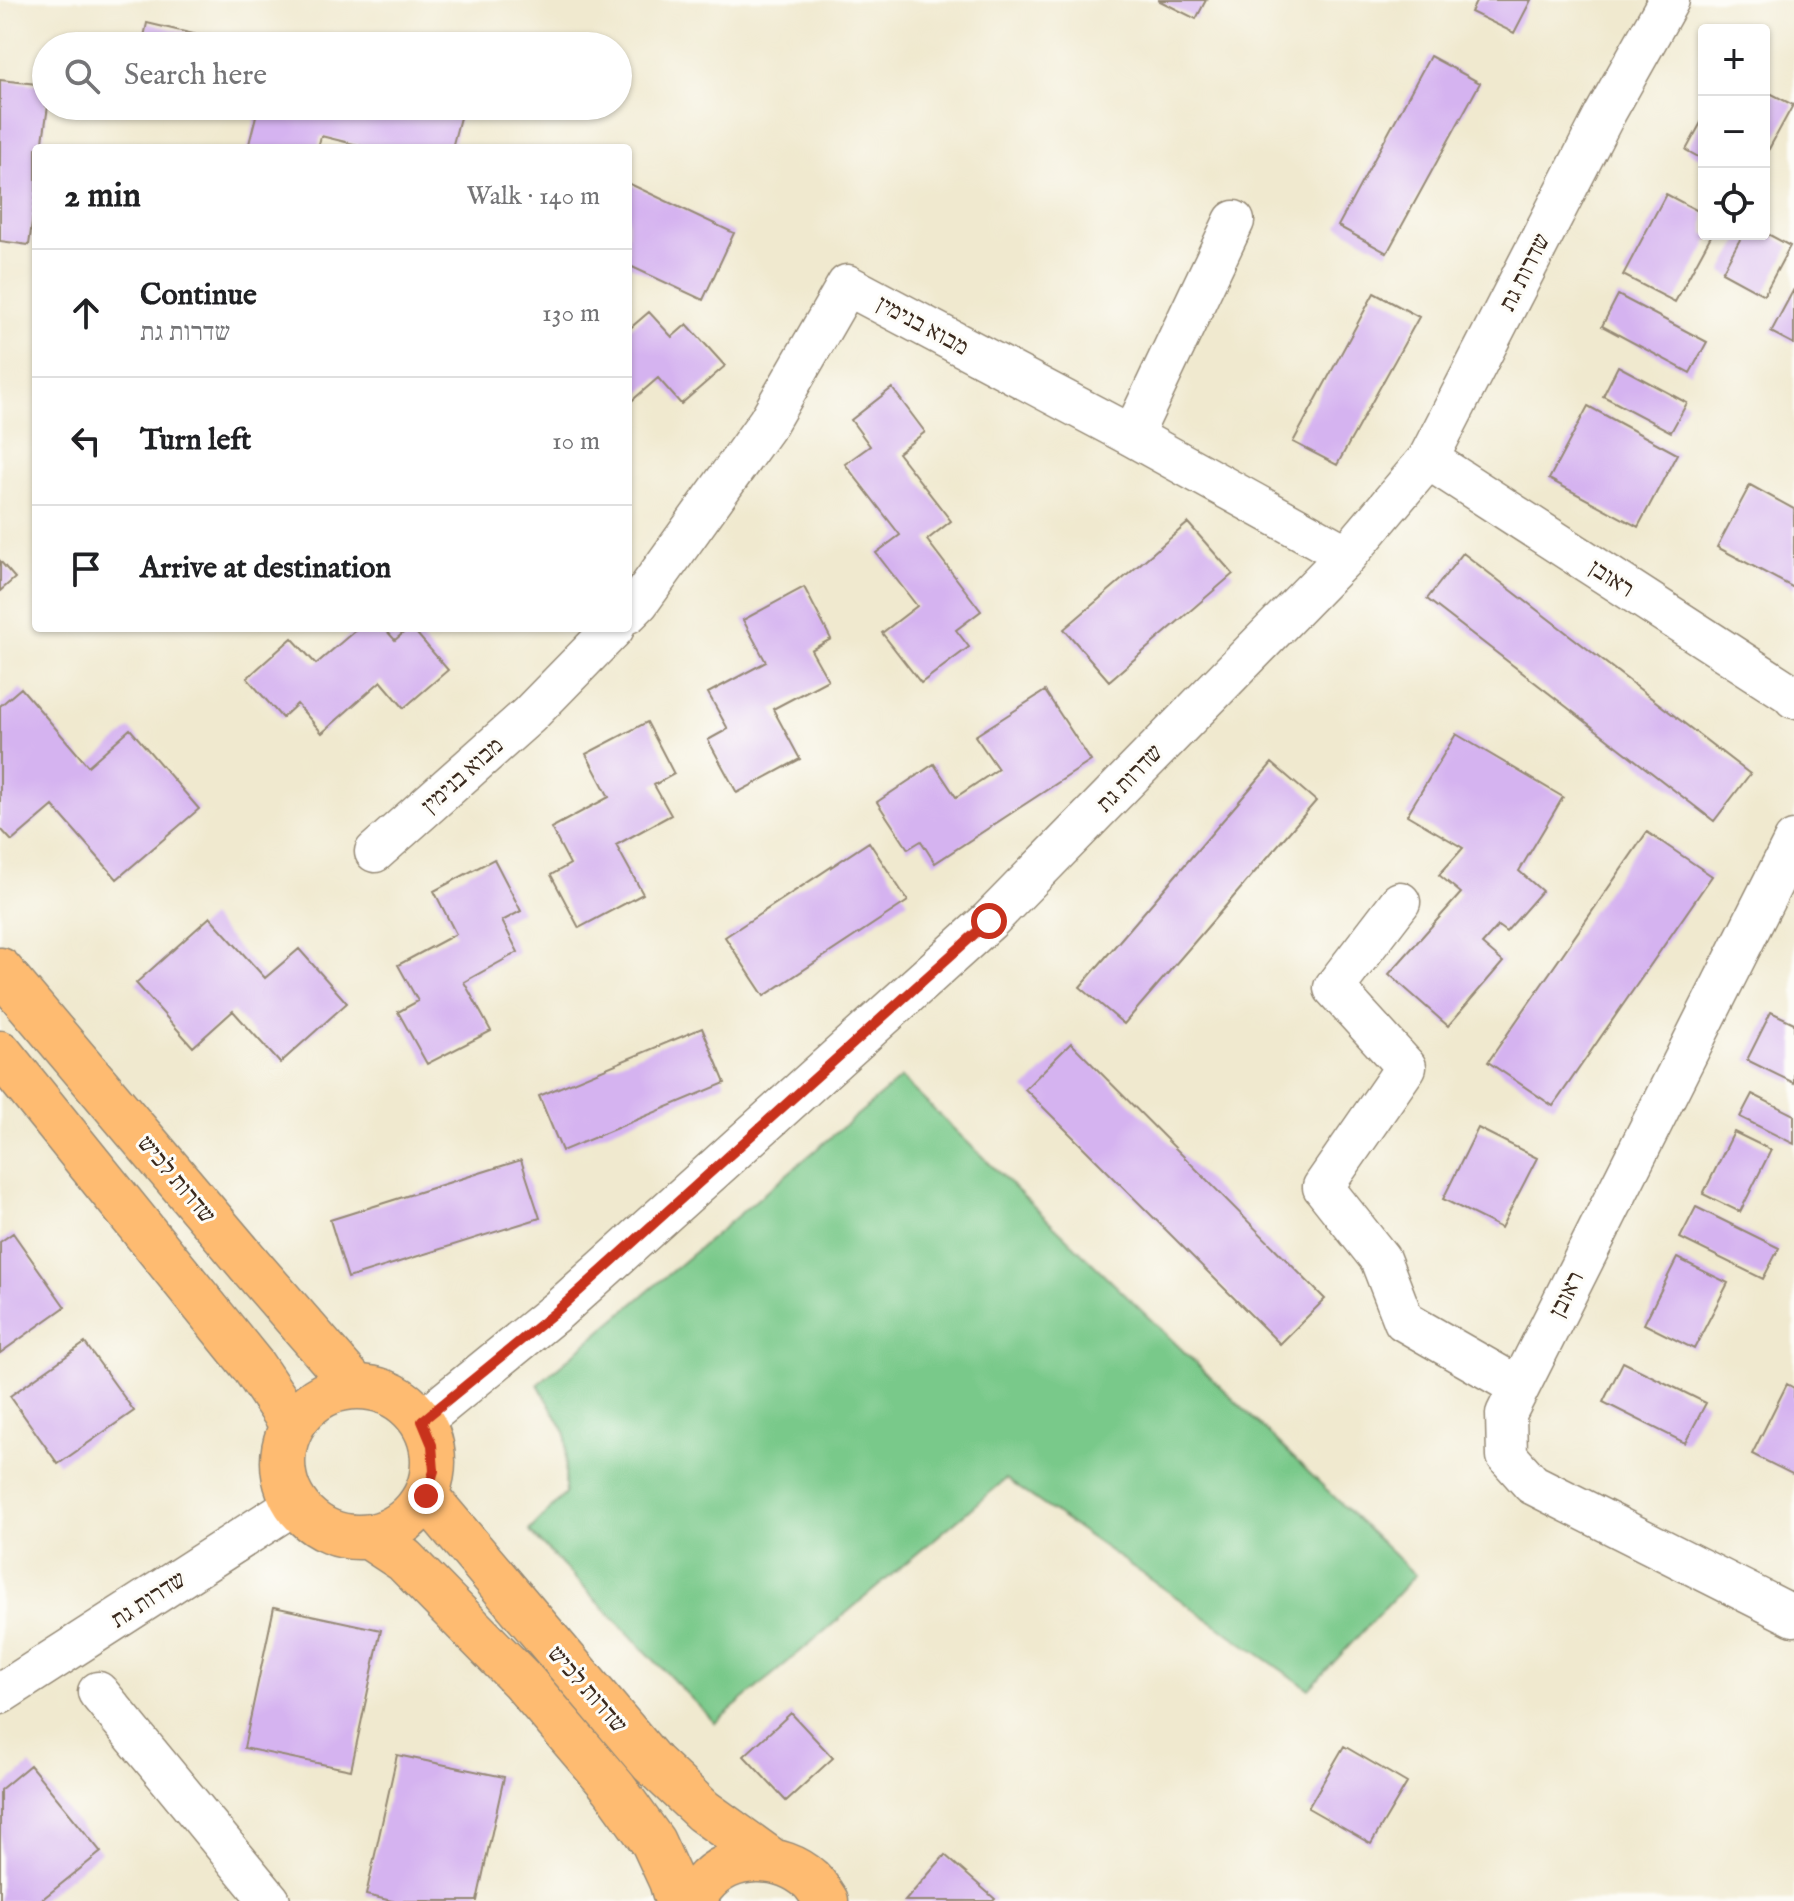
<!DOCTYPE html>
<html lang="en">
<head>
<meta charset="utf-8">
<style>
  :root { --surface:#fff; --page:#f2f2f2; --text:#202124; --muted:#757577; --line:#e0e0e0 }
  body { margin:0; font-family:"IM FELL English","Frank Ruhl Libre",serif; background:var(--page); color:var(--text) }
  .controls { position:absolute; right:24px; top:24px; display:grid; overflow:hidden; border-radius:8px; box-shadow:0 2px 6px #0004 }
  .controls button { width:72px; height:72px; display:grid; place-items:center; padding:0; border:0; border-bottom:2px solid var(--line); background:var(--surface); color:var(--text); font:40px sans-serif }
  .stop { position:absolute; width:24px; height:24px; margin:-18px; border:6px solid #c8321e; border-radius:50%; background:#fff }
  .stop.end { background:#c8321e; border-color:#fff; box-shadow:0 2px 8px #0008 }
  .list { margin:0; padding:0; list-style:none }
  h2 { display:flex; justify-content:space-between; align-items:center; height:104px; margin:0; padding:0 32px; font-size:34px }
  h2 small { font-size:26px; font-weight:400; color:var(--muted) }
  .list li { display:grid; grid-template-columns:52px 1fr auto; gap:24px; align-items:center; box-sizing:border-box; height:128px; padding:0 32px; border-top:2px solid var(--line) }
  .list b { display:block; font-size:30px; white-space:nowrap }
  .list p { margin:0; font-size:26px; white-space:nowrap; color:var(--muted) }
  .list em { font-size:26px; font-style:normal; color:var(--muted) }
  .icon { flex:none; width:44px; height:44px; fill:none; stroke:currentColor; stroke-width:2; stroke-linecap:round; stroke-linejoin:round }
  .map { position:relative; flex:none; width:1794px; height:1901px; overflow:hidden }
  .search { position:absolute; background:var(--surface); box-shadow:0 2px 6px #0004; left:32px; top:32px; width:600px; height:88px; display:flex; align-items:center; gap:20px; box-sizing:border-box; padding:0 28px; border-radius:44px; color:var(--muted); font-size:30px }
  .panel { position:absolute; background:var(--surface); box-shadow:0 2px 6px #0004; left:32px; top:144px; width:600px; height:488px; border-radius:8px }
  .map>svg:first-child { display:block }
  .green { fill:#79c98a; stroke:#5a7a54; stroke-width:2 }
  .building { fill:#d5b3f0 }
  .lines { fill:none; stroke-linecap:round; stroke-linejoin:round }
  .minor-casing { stroke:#968a76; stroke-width:43 }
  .major-casing { stroke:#968a76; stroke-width:47 }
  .minor { stroke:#fff; stroke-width:40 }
  .major { stroke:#febb71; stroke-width:44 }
  .route { stroke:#c8321e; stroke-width:10 }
  .labels { text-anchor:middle; stroke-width:6; stroke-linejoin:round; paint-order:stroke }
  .street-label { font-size:24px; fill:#3b2a1e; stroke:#fdfcf7 }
</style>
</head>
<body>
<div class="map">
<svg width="1794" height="1901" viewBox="0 0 1794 1901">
  <rect width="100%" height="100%" fill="#fdfcf7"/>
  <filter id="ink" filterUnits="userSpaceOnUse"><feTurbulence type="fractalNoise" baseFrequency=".0125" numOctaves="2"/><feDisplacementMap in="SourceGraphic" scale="16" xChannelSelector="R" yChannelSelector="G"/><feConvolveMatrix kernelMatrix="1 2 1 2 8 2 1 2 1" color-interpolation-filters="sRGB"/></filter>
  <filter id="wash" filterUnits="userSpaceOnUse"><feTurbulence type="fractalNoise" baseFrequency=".006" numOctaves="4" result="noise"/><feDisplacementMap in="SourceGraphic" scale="32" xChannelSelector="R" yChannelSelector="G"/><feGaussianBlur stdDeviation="1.8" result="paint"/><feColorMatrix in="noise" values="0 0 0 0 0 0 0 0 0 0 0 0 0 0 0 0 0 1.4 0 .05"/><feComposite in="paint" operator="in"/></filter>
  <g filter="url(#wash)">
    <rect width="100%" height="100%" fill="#f0e9cf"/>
    <!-- green -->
    <path class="green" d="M901,1078l514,497 -106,114 -303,-210 -291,244 -186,-192 36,-37 1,-60 -28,-50z"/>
    <g id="blocks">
      <!-- building -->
      <path class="building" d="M1158,0h48l-10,19z
        M1477,0h54l-17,33 -43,-21z
        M147,23l93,22v1h-98z
        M1430,56l50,27 -93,170 -49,-27z
        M0,80l46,5v21h2l-6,42h-6v46l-7,51 -29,-4z
        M1764,90l29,15 -29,53z
        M218,106h245l-11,42h-82l-49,-12 -3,12h-70l8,-32z
        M1704,117v43l-18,-10z
        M628,183l106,50 -31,67 -75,-35z
        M1666,194l38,20v20h8l-37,68 -52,-27z
        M1764,232l26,14 -26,49 -42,-23 21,-38h21z
        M1794,289v55l-23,-12z
        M1374,293l45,24 -82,148 -44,-23z
        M1618,295l89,47 -17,31 -88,-47z
        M649,312l23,25 15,-13 38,42 -44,38 -23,-26 -30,26v-74z
        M1618,366l69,37 -16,29 -68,-36z
        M892,388l33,44 -27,21 53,68 -24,19 54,71 -25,19 13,17 -48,36 -39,-50 35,-27 -41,-53 24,-18 -55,-71 25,-18 -19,-26z
        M1588,406l89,48 -39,73 -89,-48z
        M1750,485l44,24v79l-77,-41z
        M1188,523l45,51 -124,107 -45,-52z
        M1463,553l287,221 -36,47 -287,-222z
        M0,561l15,17 -15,13z
        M804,587l27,52 -20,11 17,30 -55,29 27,50 -63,34 -29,-53 20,-11 -20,-36 58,-31 -23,-42z
        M358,628h26l11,12 14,-12h3l36,42 -44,38 -23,-27 -59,52 -25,-29 -15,14 -35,-40 45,-40 24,26z
        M21,688l67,78 42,-37 69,80 -82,70 -64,-73 -41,35 -12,-13v-122z
        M1045,691l46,70 -156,102 -14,-22 -13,8 -31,-47 57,-38 22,33 42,-28 -23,-33z
        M647,722l27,52 -20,11 17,30 -55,30 27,49 -64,34 -28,-53 19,-11 -19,-36 58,-31 -23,-43z
        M1456,734l107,63 -44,74 23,20 -36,41 -8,-6 -16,18 21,18 -55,64 -59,-52 72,-81 -22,-18 24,-27 -56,-33z
        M1272,763l44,38 -192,223 -44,-37z
        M1647,832l65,44 -159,230 -65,-44z
        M869,842l39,59 -144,95 -39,-59z
        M494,859l27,52 -19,10 16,31 -54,30 27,49 -64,33 -29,-52 20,-11 -20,-36 58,-31 -22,-43z
        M210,917l55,61 34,-29 48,54 -67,60 -47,-52 -40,36 -57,-64z
        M1771,1012l23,11v60l-47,-23z
        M702,1028l23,55 -163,68 -23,-55z
        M1071,1043l254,256 -45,45 -255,-255z
        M1752,1094l42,21v29l-54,-27z
        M1478,1128l59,30 -36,70 -58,-29z
        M1734,1132l37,18 -31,62 -37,-18z
        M521,1160l19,58 -192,60 -18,-58z
        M1696,1207l83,41 -16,31 -83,-41z
        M13,1233l52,74 -65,46v-111z
        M1677,1258l51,25 -34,66 -50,-25z
        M85,1343l49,68 -76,53 -48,-68z
        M1623,1362l83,41 -21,40 -82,-41z
        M1787,1384l7,4v87l-42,-21z
        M274,1607l107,23 -30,140 -107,-22z
        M791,1713l42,45 -47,43 -42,-45z
        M1344,1746l63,37 -36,61 -63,-36z
        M397,1755l107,22 -27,124h-85l-26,-6z
        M30,1765l71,87 -61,49h-40v-111z
        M945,1855l50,44 -2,2h-88z"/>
    </g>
  </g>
  <g filter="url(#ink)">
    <use href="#blocks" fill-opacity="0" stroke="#968a76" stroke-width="2"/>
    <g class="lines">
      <defs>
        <path id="minor" d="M1132,436l102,-215
          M1428,459l363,235 3,4
          M628,613l11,-11 129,-180 79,-137 285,151 215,119
          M1794,841l-288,573 1,42 25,28 262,132
          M375,852l154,-137 85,-87
          M1400,902l-66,86 72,79 -83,120 57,72 24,62 115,66
          M422,1421l136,-111 431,-389 358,-366 81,-96 177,-345 64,-114
          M98,1692l172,209
          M0,1694l295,-190"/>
        <path id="major" d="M0,970l254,300 101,116
          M0,1053l253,313 39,58
          M283 1462a75 75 0 1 1 150 0a75 75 0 1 1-150 0Z
          M426,1496l226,267 51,48 68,49
          M369,1537l35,23 118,120 92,108 39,54 18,39 6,20
          M693,1901c3,-5 6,-11 10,-16 27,-33 78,-32 108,-5 6,6 10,14 15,21"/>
      </defs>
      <!-- minor casing -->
      <use href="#minor" class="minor-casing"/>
      <!-- major casing -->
      <use href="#major" class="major-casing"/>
      <!-- minor -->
      <use href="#minor" class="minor"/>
      <!-- major -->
      <use href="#major" class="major"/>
    </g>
  </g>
  <g class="lines" filter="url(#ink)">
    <!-- route -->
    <path class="route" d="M426,1496l8,-25 -2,-26 -10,-24 136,-111 431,-389"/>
  </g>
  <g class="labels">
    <!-- street labels -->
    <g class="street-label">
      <text transform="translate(1524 272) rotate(-63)" y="8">שדרות גת</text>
      <text transform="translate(923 325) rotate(28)" y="8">מבוא בנימין</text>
      <text transform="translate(1612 578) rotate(33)" y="8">ראובן</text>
      <text transform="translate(462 775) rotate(-42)" y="8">מבוא בנימין</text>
      <text transform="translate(1129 778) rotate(-46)" y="8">שדרות גת</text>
      <text transform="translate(177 1179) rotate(50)" y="8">שדרות לכיש</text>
      <text transform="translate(1566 1294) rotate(-63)" y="8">ראובן</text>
      <text transform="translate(148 1599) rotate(-33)" y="8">שדרות גת</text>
      <text transform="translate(588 1689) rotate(49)" y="8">שדרות לכיש</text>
    </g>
  </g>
</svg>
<div class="controls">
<button>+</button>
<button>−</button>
<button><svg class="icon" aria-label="locate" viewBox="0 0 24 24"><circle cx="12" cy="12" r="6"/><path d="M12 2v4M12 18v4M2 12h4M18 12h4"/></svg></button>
</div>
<div class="stop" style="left:989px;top:921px"></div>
<div class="stop end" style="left:426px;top:1496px"></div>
<div class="search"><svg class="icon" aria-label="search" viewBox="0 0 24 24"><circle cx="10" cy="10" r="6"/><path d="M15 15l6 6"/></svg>Search here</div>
<section class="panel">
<h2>2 min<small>Walk · 140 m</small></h2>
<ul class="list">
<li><svg class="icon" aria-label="ahead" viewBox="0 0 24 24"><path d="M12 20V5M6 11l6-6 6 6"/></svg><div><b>Continue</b><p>שדרות גת</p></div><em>130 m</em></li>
<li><svg class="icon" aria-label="left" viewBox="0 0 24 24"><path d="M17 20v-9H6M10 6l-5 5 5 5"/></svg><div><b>Turn left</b></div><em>10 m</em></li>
<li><svg class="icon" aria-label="arrive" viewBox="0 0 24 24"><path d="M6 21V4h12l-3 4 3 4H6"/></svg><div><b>Arrive at destination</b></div></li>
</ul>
</section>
</div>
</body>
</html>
